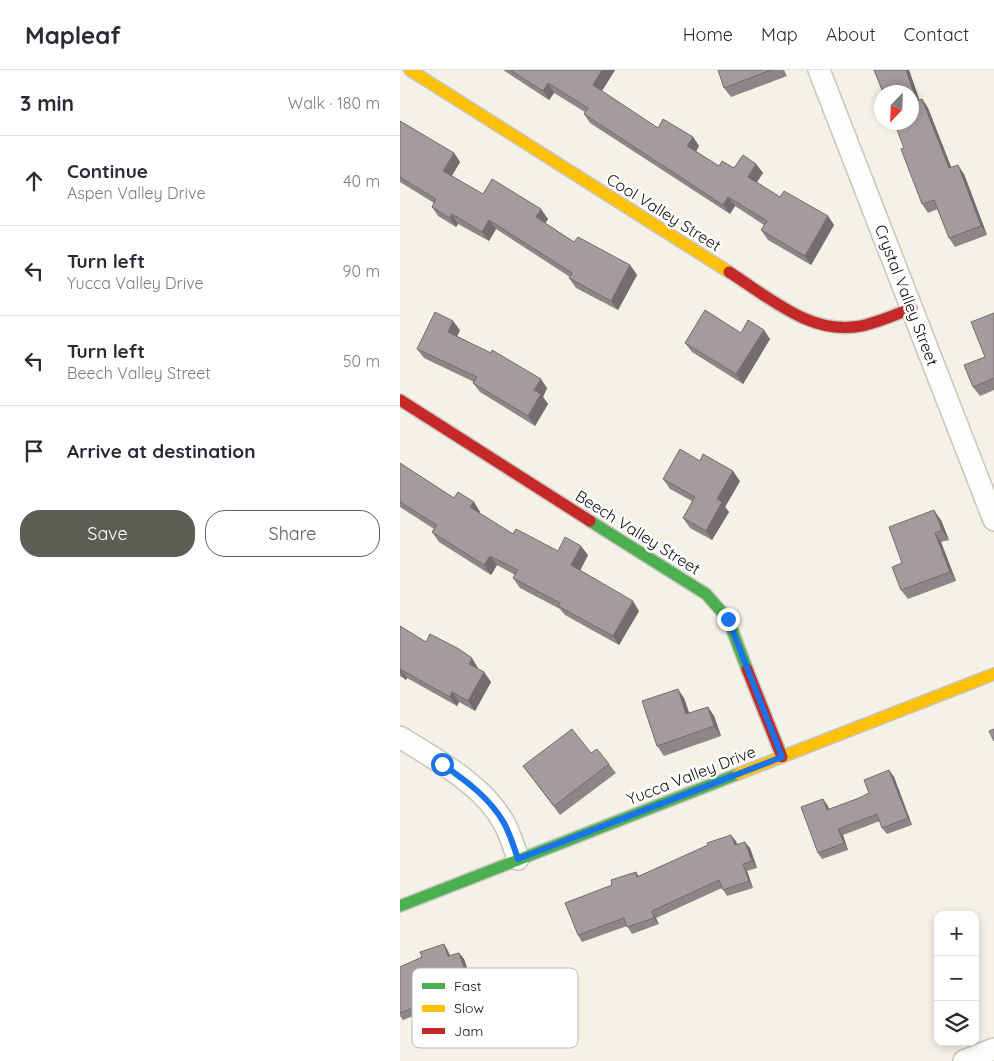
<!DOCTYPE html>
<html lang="en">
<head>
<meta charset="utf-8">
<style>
  :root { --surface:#fff; --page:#f7f7f7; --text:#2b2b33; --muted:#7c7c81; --line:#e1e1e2; --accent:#5e5d55 }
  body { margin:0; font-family:Quicksand,sans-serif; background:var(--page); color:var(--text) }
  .controls { position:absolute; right:15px; bottom:15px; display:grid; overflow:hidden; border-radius:10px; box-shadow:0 2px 8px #0003 }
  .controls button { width:45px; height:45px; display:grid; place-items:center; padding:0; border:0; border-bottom:1px solid var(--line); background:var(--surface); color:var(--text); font:25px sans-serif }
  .compass { position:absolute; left:474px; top:15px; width:45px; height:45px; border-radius:50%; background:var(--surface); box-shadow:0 2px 8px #0003; rotate:203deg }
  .stop { position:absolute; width:15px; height:15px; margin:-11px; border:4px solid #1a73e8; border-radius:50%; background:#fff }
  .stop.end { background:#1a73e8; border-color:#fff; box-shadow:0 1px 5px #0008 }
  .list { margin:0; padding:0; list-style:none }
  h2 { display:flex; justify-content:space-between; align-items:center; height:65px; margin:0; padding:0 20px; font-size:21px }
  h2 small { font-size:16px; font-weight:400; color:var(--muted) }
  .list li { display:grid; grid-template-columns:32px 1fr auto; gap:15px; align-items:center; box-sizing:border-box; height:90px; padding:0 20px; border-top:1px solid var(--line) }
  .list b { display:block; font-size:19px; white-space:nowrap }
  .list p { margin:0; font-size:16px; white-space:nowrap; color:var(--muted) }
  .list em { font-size:16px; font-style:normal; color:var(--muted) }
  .actions { display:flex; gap:10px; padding:15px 20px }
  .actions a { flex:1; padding:11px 0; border:1px solid var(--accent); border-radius:20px; text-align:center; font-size:18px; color:var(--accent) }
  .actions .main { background:var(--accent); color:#fff }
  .icon { flex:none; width:28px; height:28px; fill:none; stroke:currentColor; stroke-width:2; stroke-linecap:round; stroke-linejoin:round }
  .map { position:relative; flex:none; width:594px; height:991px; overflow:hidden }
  header { display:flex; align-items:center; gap:30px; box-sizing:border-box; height:70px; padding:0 25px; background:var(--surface); border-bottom:1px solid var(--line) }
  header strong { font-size:24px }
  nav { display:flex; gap:28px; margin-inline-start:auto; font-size:18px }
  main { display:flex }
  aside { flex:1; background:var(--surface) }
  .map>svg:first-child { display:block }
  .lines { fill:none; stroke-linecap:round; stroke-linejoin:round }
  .street-casing { stroke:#c7c5bc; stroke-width:24 }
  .fast-casing { stroke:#c7c5bc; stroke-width:14 }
  .slow-casing { stroke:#c7c5bc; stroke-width:14 }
  .jam-casing { stroke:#c7c5bc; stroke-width:14 }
  .street { stroke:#fdfdfb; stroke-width:21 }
  .fast { stroke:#4caf50; stroke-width:11 }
  .slow { stroke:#ffc107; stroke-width:11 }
  .jam { stroke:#c62828; stroke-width:11 }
  .wall { fill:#8e8587 }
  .shaded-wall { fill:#746c6e }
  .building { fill:#a59b9d; stroke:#746c6e }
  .route { stroke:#1a73e8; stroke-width:6 }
  .labels { text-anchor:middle; stroke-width:5; stroke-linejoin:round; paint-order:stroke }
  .street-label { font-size:16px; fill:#0e0d06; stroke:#fff }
  .key { fill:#fff; stroke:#b7b6b4; stroke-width:1 }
  .key-label { font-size:14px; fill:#0e0d06 }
</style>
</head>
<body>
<header>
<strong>Mapleaf</strong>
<nav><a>Home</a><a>Map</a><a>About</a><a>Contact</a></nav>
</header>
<main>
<aside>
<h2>3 min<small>Walk · 180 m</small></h2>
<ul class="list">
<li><svg class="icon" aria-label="ahead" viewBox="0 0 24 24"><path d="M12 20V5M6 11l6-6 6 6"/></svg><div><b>Continue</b><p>Aspen Valley Drive</p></div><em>40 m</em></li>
<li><svg class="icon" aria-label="left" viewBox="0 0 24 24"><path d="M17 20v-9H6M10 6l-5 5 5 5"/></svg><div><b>Turn left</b><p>Yucca Valley Drive</p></div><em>90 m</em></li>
<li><svg class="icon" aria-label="left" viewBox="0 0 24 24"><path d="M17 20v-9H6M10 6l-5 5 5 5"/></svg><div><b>Turn left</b><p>Beech Valley Street</p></div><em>50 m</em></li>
<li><svg class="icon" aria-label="arrive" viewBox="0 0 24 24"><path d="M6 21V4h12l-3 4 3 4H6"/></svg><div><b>Arrive at destination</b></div></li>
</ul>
<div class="actions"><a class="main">Save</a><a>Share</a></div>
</aside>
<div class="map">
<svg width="594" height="991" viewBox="0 0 594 991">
  <rect width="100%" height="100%" fill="#f4f2e7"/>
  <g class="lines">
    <defs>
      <path id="street" d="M419,0l175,450
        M0,667c36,23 83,47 104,86 6,11 10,24 14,36
        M564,991l30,-12"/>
      <path id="fast" d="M190,451l116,73 22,25 19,50
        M0,836l338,-132"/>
      <path id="slow" d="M10,0l319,202
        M338,704l256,-100"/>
      <path id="jam" d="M329,202c40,25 82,64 132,54 18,-4 34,-11 51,-18
        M0,330l190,121
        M347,599l35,88"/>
    </defs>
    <!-- street casing -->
    <use href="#street" class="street-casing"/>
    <!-- fast casing -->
    <use href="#fast" class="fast-casing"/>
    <!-- slow casing -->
    <use href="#slow" class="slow-casing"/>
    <!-- jam casing -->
    <use href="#jam" class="jam-casing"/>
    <!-- street -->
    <use href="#street" class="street"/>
    <!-- fast -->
    <use href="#fast" class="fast"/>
    <!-- slow -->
    <use href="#slow" class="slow"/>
    <!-- jam -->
    <use href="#jam" class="jam"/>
  </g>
  <!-- wall -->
  <path class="wall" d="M103,0h112l-13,21 56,37 35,9 6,9 -3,5 23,15 15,2 22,-4 7,9 -6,9 23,15 48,19 6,9 -23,40 -43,-25 -7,-10 3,-5 -29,-19 -5,8 -140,-91 -6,-9 1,-2 -31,-19 -5,7z
    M318,0h66l3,6 -56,21 -7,-9z
    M474,0h35l10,30 3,-1 6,9 23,59 13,7 23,61 -32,12 -6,-9 -11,-29 -10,4 -6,-9 -18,-56z
    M0,51l54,32 6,9 -8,14 31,18 65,25 -3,4 29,19 56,23 7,10 -19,35 -42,-22 -7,-10 1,-1 -74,-48 -7,12 -31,-17 -2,3 -18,-11 -6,-9 2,-4 -34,-21z
    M594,243v77l-14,6 -7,-9 12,-30z
    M60,260l-3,6 90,52 -4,9 5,7 -13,22 -55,-34 -7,-9 1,-1 -50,-24 -7,-9z
    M341,263l29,6 -27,45 -51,-32 -7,-9z
    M300,391l40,20 -15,26 4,5 -17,28 -22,-12 -7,-10 9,-17 -22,-12 -7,-10z
    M0,393l54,35 20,4 6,10 -1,1 34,21 45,17 30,4 -8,15 59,41 -20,34 -54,-30 -5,-6 -40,-21 -7,-10 2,-3 -18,-10 -6,10 -52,-33 -7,-10 2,-3 -34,-22z
    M541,450l8,20 -8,2 15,39 -48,18 -7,-9z
    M0,556l26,16 52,26v1l6,3 7,10 -16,29 -16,-9 -2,4 -50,-28 -1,2 -6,-4z
    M284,628l5,15 19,-6 6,9 7,20 -57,20 -7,-10z
    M191,683l18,11 7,9 -56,42 -37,-49z
    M489,700l5,7 18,48 -25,9 -5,-6 -2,-7 -37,14 5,15 -26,9 -4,-6 5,-54 6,10 30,-11 10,-5z
    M336,771l1,3 13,4 7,20 -10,3 6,17 -26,8 -5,-8 -66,30 3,6 -27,10 -5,-8 -45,16 -4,-7 34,-50 24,-13 3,4z
    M44,874l4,7 2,5 9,-3 5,6 7,21 -10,3 4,13 -62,24 -3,-4v-49l22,-10z"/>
  <!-- shaded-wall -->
  <path class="shaded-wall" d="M202,0h13l-15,24 -7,-9z
    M506,0h3l14,40 -6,-9z
    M148,13l6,10 -5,7 -6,-9z
    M522,29l6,9 27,69 -6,-9z
    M293,67l6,9 -5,9 -7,-9z
    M54,83l6,9 -11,18 -6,-9z
    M356,94l7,9 -9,13 -6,-9z
    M558,95l6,9 23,61 -6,-9z
    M328,127l7,9 -5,8 -7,-9z
    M141,139l7,10 -5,8 -7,-10z
    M52,144l6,10 -2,3 -6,-9z
    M428,146l6,9 -23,40 -6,-9z
    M89,150l7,9 -7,12 -7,-9z
    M230,195l7,10 -19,35 -7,-9z
    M53,251l7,9 -5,11 -7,-9z
    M364,260l6,9 -27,45 -7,-10z
    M141,309l6,9 -4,9 5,7 -13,22 -7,-10 6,-26z
    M333,401l7,10 -15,26 4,5 -17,28 -6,-9 11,-32z
    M74,432l6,10 -3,5 -7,-10z
    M534,440l7,10 8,20 -7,-10z
    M535,463l6,9 15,39 -6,-9z
    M181,476l7,9 -10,20 -7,-10z
    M90,486l7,9 -6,10 -7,-10z
    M233,531l6,10 -20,34 -6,-9z
    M72,588l6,10 -3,5 -6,-9z
    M0,599l7,9 -1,2 -6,-8z
    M84,602l7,10 -16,29 -7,-10z
    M278,619l6,9 9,26 -7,-10z
    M52,622l7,10 -2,4 -7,-9z
    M308,637l6,9 7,20 -7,-10z
    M489,700l5,7 18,48 -4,-7z
    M423,729l5,7 4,10 -5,-6z
    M438,759l5,6 5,15 -4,-7z
    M331,765l5,6 3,11 -4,-7z
    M345,772l5,6 7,20 -5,-7z
    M343,794l4,7 6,17 -4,-7z
    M252,841l4,7 3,6 -5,-6z
    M44,874l4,7 5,12 -5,-7z
    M59,883l5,6 7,21 -5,-7z
    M56,907l5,6 4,13 -5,-6z"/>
  <!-- building -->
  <path class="building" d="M110,0h92l-9,15 65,43 5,-9 30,18 -6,9 32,20 3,-5 12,7 9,-13 13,9 -8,13 32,20 4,-6 44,25 -23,40 -44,-26 6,-9 -39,-24 -5,8 -139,-91 4,-6 -40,-25 -5,8z
    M318,0h53l-47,18z
    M474,0h32l11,31 5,-2 27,69 9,-3 23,61 -32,12 -15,-38 -12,4 -21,-55 3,-1 -10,-26h18v-30h-29z
    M0,51l54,32 -11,18 40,23 9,-15 49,30 -5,8 38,25 4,-5 52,28 -19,36 -42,-23 3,-5 -83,-53 -7,12 -30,-18 -2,4 -18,-11 4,-8 -36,-22z
    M305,240l36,23 7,-13 16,10 -28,44 -51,-31z
    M35,242l18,9 -5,11 43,21 1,-3 49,29 -7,11 7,4 -13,22 -55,-33 4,-6 -60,-28z
    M594,243v65l-21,9 -9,-22 21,-8 -14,-35z
    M280,379l20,12 3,-7 30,17 -16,28 5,3 -16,29 -23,-13 12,-21 -32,-18z
    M0,393l54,35 4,-6 16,10 -4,5 43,27 3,-5 42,22 7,-14 16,9 -10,19 62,36 -20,35 -55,-30 2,-3 -47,-25 5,-8 -28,-14 -6,9 -52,-33 5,-7 -37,-23z
    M534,440l8,20 -7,3 15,39 -49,18 -9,-23 10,-4 -13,-36z
    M0,556l26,16 4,-8 29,15 13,9 -3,6 15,8 -16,29 -16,-9 -2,5 -50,-28v1z
    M278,619l8,25 22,-7 6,19 -57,20 -15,-45z
    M172,659l19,24 6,-4 12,15 -55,42 -31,-40z
    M594,659v12l-5,-10z
    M489,700l19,48 -26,10 -5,-14 -39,15 6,14 -26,10 -17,-46 22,-8 4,11 32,-12 10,-5 -5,-13z
    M331,765l4,10 10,-3 7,19 -9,3 6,17 -26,9 -4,-10 -67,31 2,7 -27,9 -3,-9 -46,17 -13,-32 47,-18 -1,-5 25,-8 1,5 71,-32 -1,-2z
    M44,874l4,12 11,-3 7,20 -10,4 4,13 -60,23v-46l22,-10 -2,-5z"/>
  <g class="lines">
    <!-- route -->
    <path class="route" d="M42,694c23,16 48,34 62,59 6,11 10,24 14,36l264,-102 -54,-138"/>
  </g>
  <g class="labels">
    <!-- street labels -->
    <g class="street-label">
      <text transform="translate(264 142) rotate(32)" y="6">Cool Valley Street</text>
      <text transform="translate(507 225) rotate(69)" y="6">Crystal Valley Street</text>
      <text transform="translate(238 462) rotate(32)" y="6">Beech Valley Street</text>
      <text transform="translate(291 705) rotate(-21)" y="6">Yucca Valley Drive</text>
    </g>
  </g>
  <!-- legend -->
  <rect x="12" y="898" width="166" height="80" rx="8" class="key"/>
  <rect x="22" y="913" width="23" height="6" fill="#4caf50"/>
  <rect x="22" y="935" width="23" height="7" fill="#ffc107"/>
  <rect x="22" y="958" width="23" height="6" fill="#c62828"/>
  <g class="key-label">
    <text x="54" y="921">Fast</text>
    <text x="54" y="943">Slow</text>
    <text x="54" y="966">Jam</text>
  </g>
</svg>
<div class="controls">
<button>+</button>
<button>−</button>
<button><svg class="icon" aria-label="layers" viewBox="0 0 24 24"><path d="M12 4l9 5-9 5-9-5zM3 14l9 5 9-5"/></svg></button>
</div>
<svg class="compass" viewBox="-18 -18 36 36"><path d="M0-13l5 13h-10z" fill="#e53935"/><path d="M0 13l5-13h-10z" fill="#7c7c81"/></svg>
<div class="stop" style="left:42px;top:694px"></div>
<div class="stop end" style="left:328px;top:549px"></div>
</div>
</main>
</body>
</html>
